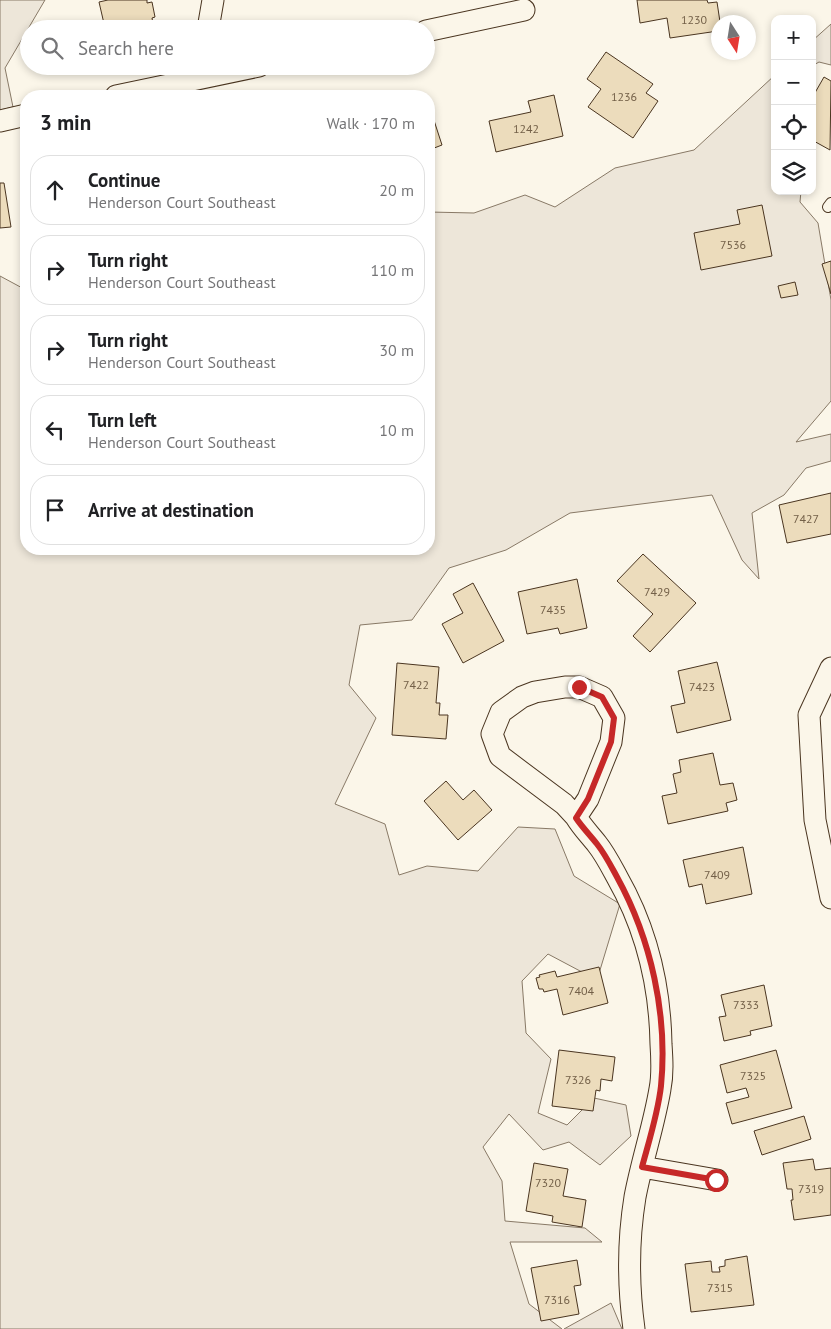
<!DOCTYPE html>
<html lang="en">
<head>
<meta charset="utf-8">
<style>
  :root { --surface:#fff; --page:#f2f2f2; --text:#202124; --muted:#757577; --line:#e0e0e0 }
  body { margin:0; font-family:"PT Sans",sans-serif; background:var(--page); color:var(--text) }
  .controls { position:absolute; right:15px; top:15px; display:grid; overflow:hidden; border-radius:10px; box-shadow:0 2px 8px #0003 }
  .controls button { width:45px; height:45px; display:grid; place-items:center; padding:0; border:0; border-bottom:1px solid var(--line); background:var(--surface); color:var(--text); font:25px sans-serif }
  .compass { position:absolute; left:711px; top:15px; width:45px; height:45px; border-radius:50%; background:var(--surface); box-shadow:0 2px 8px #0003; rotate:168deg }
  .stop { position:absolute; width:15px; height:15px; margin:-11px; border:4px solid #c62828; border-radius:50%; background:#fff }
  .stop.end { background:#c62828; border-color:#fff; box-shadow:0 1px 5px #0008 }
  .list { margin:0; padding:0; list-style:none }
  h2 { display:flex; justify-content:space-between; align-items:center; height:65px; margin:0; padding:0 20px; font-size:21px }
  h2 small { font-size:16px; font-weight:400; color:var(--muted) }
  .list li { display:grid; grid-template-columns:32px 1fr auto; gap:15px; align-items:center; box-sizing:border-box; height:70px; margin:0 10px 10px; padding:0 10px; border:1px solid var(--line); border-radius:20px }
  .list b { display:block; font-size:19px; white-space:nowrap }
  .list p { margin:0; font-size:16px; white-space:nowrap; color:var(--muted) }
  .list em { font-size:16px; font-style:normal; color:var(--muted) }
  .icon { flex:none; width:28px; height:28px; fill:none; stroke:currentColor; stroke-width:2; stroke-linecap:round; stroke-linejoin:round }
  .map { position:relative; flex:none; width:831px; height:1329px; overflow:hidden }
  .search { position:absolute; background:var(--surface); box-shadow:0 2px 8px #0003; left:20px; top:20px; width:415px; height:55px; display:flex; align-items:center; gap:12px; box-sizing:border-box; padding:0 18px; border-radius:28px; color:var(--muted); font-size:19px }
  .panel { position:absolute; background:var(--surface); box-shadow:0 2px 8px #0003; left:20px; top:90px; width:415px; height:465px; border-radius:20px }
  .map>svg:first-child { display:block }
  .green { fill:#ede6d9; stroke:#887966 }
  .building { fill:#ecdcbc; stroke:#4a3520 }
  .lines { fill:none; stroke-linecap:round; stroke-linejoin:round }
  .service-casing { stroke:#4a3520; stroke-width:12 }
  .minor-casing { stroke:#4a3520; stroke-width:23 }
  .service { stroke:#fbf6e9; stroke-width:10 }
  .minor { stroke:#fbf6e9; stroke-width:21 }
  .route { stroke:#c62828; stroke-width:6 }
  .labels { text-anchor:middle; stroke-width:4; stroke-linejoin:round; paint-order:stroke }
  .number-label { font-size:12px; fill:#725f47 }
</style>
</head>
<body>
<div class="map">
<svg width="831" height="1329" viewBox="0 0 831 1329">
  <rect width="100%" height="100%" fill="#fbf6e9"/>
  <!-- green -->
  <path class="green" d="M0,0h45l-40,68 8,39 -13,3z
    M831,24v41l-12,-3 -7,4v-25z
    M775,75v116h26l-1,11 18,21 13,77v101l-35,41 35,-8v27l-25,7 -22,27 -32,18 7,66 -17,-19 -30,-65 -142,18 -64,37 -57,18 -37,52 -52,5 -11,60 27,33 -41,86 50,20 14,51 28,-9 51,5 40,-44 37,2 19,47 46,28 -23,76 -49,-26 -26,27 4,52 25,26 -13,54 29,12 27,-27 32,7 5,31 -31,29 -31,-23 -26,8 -34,-36 -26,33 19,34 3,40 80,7 17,14h-92l19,62 33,25h-562v-1053l26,14v259h403v-337l45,1 51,-18 30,12 60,-39 79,-18z
    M611,1303l11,26h-58z"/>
  <!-- building -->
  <path class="building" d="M108,0h39v3l5,-1 3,15 -3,1 2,11 -49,-1 -6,-26z
    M637,0h70l1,3 9,-1 3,20h-2v9l-48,7 -3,-20 -27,5z
    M606,52l47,32 -7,9 12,8 -25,37 -45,-31 13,-18 -14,-10z
    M824,77l7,4 -1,69 -18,-10v-42z
    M554,95l9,41 -67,16 -7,-31 42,-9 -3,-11z
    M429,105l13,40 -13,5z
    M0,183h4l7,44 -11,1z
    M762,205l10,51 -71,14 -7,-37 46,-9 -3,-14z
    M831,261v33l-9,-30z
    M795,282l3,13 -17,3 -3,-12z
    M831,493v41l-44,9 -8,-38z
    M643,554l53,49 -46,49 -17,-16 20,-22 -36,-33z
    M577,579l10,49 -27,6 -2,-6 -31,6 -9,-42z
    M473,583l31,58 -41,22 -21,-39 21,-11 -10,-19z
    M717,662l14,58 -54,13 -6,-27 14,-3 -7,-32z
    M397,663l42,4 -3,36h4l-1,12h9l-2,24 -54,-4z
    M713,753l7,32 13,-2 4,17 -11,3 2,8 -60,13 -6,-28 15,-3 -4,-19 8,-2 -2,-12z
    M446,781l17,19 11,-10 18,20 -34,30 -34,-39z
    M743,847l9,47 -46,10 -4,-20 -13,3 -6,-27z
    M599,967l9,36 -45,12 -6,-26 -13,3 -1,-3h-4l-3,-11 4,-1 -1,-2 16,-4 2,6z
    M764,985l8,41 -22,5 1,4 -27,6 -5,-24 7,-1 -5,-21z
    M559,1050l56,7 -3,24 -11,-2 -1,12 -4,-1 -3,21 -41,-5z
    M776,1050l16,58 -60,16 -6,-21 23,-6 -3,-9 -19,5 -7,-28z
    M804,1116l7,23 -49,16 -8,-24z
    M813,1159l2,11 16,-2v47l-37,5 -3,-20h2l-1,-11h-5l-4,-26z
    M534,1163l34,6 -5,27 23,4 -4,27 -30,-5 1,-6 -27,-5z
    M747,1256l7,49 -63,7 -6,-48 26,-3 1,11h8l-1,-5 6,-1v-6z
    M577,1260l4,25 -7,1 5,28 -38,7 -10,-53z"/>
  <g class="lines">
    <defs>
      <path id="service" d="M828,207l3,-4"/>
      <path id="minor" d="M208,29l5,-29
        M426,31l98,-21
        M116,96l143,-30
        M0,121l26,-6
        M831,668l-22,47 6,105 16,78
        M565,687h14l23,10 12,21 -3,24 -23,57 -12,18 -12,-13 -64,-48 -8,-22 9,-22 21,-15 13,-5z
        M576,817c6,10 14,18 21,27 8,10 14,22 20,33 29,51 43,108 44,167 1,15 2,30 -1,45 -6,36 -18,71 -25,108 -7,43 -7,88 -1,132
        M642,1167l75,13"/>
    </defs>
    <!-- service casing -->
    <use href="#service" class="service-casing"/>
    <!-- minor casing -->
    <use href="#minor" class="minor-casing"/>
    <!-- service -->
    <use href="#service" class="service"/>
    <!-- minor -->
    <use href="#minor" class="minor"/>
  </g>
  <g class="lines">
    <!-- route -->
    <path class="route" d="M579,687l23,10 12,21 -3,24 -23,57 -12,19c6,9 14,17 21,26 8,10 14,22 20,33 34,62 51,138 44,209 -3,27 -12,55 -19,81l74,13"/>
  </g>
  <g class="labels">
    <!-- number labels -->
    <g class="number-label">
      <text x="694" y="24">1230</text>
      <text x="624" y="101">1236</text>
      <text x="526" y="133">1242</text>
      <text x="733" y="249">7536</text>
      <text x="806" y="523">7427</text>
      <text x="657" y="596">7429</text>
      <text x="553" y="614">7435</text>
      <text x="416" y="689">7422</text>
      <text x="702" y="691">7423</text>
      <text x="717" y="879">7409</text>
      <text x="581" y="995">7404</text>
      <text x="746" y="1009">7333</text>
      <text x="753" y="1080">7325</text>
      <text x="578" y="1084">7326</text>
      <text x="548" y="1187">7320</text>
      <text x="811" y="1193">7319</text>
      <text x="720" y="1292">7315</text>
      <text x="557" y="1304">7316</text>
    </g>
  </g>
</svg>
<div class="controls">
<button>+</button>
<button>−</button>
<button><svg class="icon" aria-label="locate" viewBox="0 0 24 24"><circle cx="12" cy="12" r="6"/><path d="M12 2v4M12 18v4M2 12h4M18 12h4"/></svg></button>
<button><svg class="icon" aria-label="layers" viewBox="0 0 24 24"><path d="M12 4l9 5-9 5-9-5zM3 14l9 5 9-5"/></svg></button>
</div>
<svg class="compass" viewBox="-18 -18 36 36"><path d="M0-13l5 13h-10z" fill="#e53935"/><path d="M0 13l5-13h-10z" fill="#757577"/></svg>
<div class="stop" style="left:716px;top:1180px"></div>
<div class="stop end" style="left:579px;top:687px"></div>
<div class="search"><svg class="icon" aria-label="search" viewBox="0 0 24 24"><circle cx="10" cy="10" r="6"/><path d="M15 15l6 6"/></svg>Search here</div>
<section class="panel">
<h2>3 min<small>Walk · 170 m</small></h2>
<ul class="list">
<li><svg class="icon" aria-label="ahead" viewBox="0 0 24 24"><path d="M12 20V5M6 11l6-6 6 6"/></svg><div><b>Continue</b><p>Henderson Court Southeast</p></div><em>20 m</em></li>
<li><svg class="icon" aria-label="right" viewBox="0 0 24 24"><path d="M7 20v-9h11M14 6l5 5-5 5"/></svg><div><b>Turn right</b><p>Henderson Court Southeast</p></div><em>110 m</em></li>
<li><svg class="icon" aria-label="right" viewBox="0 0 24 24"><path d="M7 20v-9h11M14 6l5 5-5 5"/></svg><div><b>Turn right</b><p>Henderson Court Southeast</p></div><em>30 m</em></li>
<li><svg class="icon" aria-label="left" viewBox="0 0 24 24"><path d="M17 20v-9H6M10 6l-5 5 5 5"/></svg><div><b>Turn left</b><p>Henderson Court Southeast</p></div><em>10 m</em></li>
<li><svg class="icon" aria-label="arrive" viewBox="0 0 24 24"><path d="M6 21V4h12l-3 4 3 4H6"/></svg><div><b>Arrive at destination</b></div></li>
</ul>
</section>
</div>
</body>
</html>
